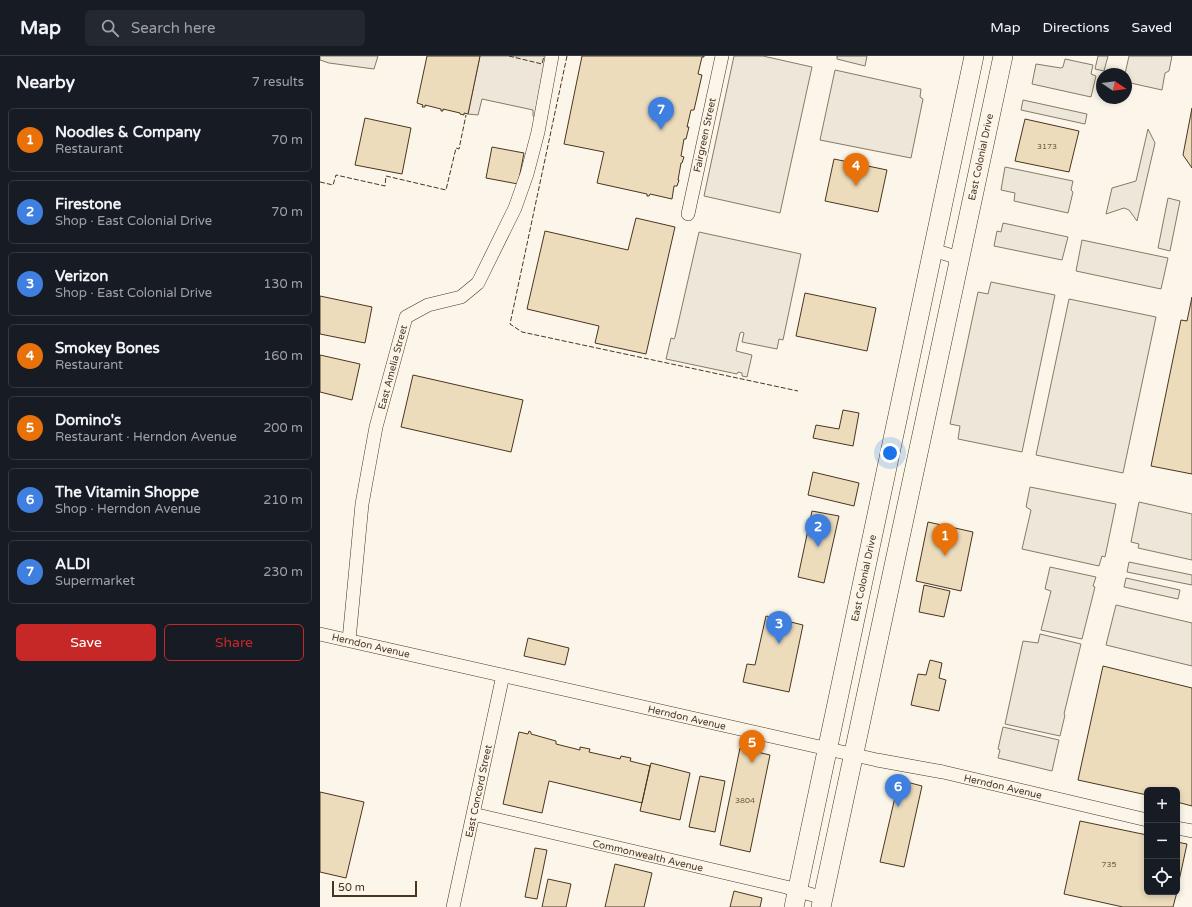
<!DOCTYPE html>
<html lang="en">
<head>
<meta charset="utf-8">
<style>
  :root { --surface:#171b24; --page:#242831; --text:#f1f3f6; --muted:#9ea1a6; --line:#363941; --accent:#c62828 }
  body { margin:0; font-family:"Varela Round",sans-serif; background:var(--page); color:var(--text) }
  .controls { position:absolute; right:12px; bottom:12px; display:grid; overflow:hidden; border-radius:6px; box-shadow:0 2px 6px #0003 }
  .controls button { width:36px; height:36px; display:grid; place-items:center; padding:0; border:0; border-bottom:1px solid var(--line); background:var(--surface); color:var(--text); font:20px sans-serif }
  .compass { position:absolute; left:776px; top:12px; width:36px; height:36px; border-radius:50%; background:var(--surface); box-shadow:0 2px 6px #0003; rotate:103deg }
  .scale { position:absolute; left:12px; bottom:10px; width:85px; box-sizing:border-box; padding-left:4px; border:2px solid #4a3520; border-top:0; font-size:11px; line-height:14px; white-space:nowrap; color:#4a3520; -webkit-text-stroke:3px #fbf6e9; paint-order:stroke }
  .you { position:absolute; left:570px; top:397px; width:14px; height:14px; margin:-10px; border:3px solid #fff; border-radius:50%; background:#1a73e8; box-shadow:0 0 0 6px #1a73e833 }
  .badge { display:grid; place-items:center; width:26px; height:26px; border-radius:50%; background:var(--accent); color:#fff; font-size:13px; font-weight:700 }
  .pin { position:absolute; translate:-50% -33px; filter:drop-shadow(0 1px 2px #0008) }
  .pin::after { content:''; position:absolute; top:21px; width:14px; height:12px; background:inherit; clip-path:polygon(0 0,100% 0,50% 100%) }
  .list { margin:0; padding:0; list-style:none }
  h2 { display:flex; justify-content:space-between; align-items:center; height:52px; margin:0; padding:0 16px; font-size:17px }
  h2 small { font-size:13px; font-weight:400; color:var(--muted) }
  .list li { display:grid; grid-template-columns:26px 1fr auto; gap:12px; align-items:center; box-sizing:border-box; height:64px; margin:0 8px 8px; padding:0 8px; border:1px solid var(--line); border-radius:6px }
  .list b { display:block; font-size:15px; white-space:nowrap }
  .list p { margin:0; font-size:13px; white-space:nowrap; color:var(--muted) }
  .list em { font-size:13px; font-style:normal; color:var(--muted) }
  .actions { display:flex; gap:8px; padding:12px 16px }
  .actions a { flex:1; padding:9px 0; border:1px solid var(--accent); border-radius:6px; text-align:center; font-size:14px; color:var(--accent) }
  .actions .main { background:var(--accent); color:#fff }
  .icon { flex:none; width:22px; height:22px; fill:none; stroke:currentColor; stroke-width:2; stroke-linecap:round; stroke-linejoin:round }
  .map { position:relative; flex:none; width:872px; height:851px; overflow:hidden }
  header { display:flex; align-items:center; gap:24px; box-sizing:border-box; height:56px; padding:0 20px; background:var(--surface); border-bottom:1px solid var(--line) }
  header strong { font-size:19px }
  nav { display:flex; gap:22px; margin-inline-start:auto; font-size:14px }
  .search { width:280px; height:36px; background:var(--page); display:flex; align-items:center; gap:10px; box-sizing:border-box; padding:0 14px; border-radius:6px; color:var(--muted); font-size:15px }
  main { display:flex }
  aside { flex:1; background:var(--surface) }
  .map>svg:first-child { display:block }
  .green { fill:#ede6d9; stroke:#887966 }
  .parking { fill:#ede7d9; stroke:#887966 }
  .building { fill:#ecdcbc; stroke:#4a3520 }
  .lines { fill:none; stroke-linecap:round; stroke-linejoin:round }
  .minor-casing { stroke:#4a3520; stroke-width:14 }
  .highway-casing { stroke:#4a3520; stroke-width:20 }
  .minor { stroke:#fbf6e9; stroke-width:13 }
  .highway { stroke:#fbf6e9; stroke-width:19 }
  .fence { stroke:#4a3520; stroke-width:1; stroke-dasharray:5 2; stroke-linecap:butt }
  .labels { text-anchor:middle; stroke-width:3; stroke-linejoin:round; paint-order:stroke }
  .number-label { font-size:8px; fill:#725f47 }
  .street-label { font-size:10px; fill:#4a3520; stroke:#fbf6e9 }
</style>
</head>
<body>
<header>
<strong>Map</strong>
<div class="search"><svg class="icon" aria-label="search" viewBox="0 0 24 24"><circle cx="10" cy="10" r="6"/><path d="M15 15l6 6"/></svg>Search here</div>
<nav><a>Map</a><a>Directions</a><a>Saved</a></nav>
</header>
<main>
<aside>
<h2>Nearby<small>7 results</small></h2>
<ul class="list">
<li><span class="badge" style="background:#e8710a">1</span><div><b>Noodles &amp; Company</b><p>Restaurant</p></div><em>70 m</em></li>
<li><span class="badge" style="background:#3f7fe0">2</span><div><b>Firestone</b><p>Shop · East Colonial Drive</p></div><em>70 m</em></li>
<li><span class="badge" style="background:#3f7fe0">3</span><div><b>Verizon</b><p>Shop · East Colonial Drive</p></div><em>130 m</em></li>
<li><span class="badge" style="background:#e8710a">4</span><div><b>Smokey Bones</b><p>Restaurant</p></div><em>160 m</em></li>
<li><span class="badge" style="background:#e8710a">5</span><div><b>Domino's</b><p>Restaurant · Herndon Avenue</p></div><em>200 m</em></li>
<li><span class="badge" style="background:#3f7fe0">6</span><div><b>The Vitamin Shoppe</b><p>Shop · Herndon Avenue</p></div><em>210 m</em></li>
<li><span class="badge" style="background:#3f7fe0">7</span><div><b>ALDI</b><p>Supermarket</p></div><em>230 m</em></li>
</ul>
<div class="actions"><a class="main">Save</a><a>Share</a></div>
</aside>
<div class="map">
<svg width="872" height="851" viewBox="0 0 872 851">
  <rect width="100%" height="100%" fill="#fbf6e9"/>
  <!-- green -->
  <path class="green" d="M0,0h58l-4,13 -45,-6 -9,-3z
    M160,0h69l-12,61h-3l-1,-1v-6l-51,-11 -4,16 -10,-1z"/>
  <!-- parking -->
  <path class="parking" d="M414,0h29l49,11 -32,146 -76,-17z
    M517,0h30l-2,10 -28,-7z
    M778,0h10l-4,15 -9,-2z
    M809,0h43l-3,15 -4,2 -3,17 -36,-8v-8h-1z
    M745,3l28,6 -2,9 5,2 -5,21 -59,-13 4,-20 25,4 2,-1z
    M515,14l86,19 -1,8 3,2 -12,59 -91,-18z
    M703,44l64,14 -2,10 -64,-14z
    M828,73l7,14 -18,78 -8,-11 -5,-2 -18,6 6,-26 24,-7z
    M685,111l68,14 -2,9 2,2 -5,21 -54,-12 1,-8 -14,-3z
    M848,142l12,3 -10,50 -12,-3z
    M683,167l65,14 -6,23 -68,-14 3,-15 4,1z
    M379,176l102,22 -18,86 -4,-1 -2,10 -35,-7 2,-9 -2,-1 -2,1 -4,18 16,4 -5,22 -5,-1v-3l-4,-1 -1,2 -71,-15 5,-21 3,1 1,-2z
    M762,184l86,18 -7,31 -85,-18z
    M671,226l64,13 -33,157 -64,-13 2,-13 -10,-2 28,-132 10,2z
    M749,243l87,18 -33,156 -87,-18z
    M710,431l86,17 -11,53 -3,-1 -3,10 -77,-17 9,-39 -5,-3z
    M819,446l53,12v46l-54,-12 1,-4 -8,-2z
    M809,506l63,13v10l-65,-13z
    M730,511l46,10 -3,9 2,1 -13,52 -41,-9 10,-39 -6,-2z
    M806,522l54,12 -2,9 -54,-12z
    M796,549l76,18v43l-86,-21z
    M720,578l41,10 -17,70 1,1 -5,21 -55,-12 18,-83 15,2z
    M683,671l56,13 -7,31 -54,-13 2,-8 -2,-1z"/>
  <!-- building -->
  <path class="building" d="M107,0h53l-12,58 -4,-1v2l-4,-1v-1l-17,-4v2h-2v-2l-16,-4v2h-3l1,-2 -6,-2z
    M262,0h122v1h-2l-4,17 4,1 -8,35h-3l-4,17h2l-3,12h-2l-3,17 3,1 -2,6h-1l-3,17h1l-2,6h-3l-2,13 -22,-5 -1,2h-2v-2l-50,-11 7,-31 -40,-8z
    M872,52v60l-9,-13z
    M45,62l46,10 -9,46 -47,-9z
    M705,63l54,12 -10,41 -54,-11z
    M172,91l32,6 -6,31 -32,-6z
    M514,103l53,11 -9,42 -53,-11z
    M316,162l39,9 -29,127 -51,-11 4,-17 -72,-17 18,-78 83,19z
    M485,237l71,15 -9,43 -71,-15z
    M0,240l52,11 -7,36 -45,-9z
    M872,241v177l-41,-8 30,-146 6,1z
    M0,299l40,9 -8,36 -32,-8z
    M93,319l110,25 -12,52 -110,-25z
    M523,354l16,3 -6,33 -40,-8 3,-13 23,4z
    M493,416l46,11 -5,23 -46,-11z
    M492,455l27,5 -15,67 -26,-6z
    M608,466l45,10 -12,59 -45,-10z
    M604,529l26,6 -6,26 -25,-5z
    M446,560l37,9 -14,67 -46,-10 4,-18 8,1z
    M208,582l41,10 -4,17 -41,-9z
    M610,604l12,3 -3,15 7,2 -7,31 -28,-6 7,-31 8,1z
    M783,610l89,22v118l-15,-4v-12h-30v5l-69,-15z
    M209,675l2,1v2l25,7v3l24,6v-3l10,2 -1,3 31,7 1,-3 10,2 -1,3 20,5 -8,37 -93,-22 -7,32 -39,-9 16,-72 9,2z
    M420,692l30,7 -20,97 -30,-7z
    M331,707l39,10 -10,47 -40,-9z
    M380,720l25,5 -10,51 -26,-5z
    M579,724l23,6 -18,81 -24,-5z
    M0,736l44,10 -18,76 -26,-6z
    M760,765l67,14v57h30l-4,15h-50l-59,-13z
    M857,786l10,2 -10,46z
    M215,792l12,2 -10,49 -12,-2z
    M295,808l37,9 -8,34h-39z
    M228,823l23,5 -5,23h-24z
    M414,835l28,7 -2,9h-30z"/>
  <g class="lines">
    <defs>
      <path id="minor" d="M368,158l34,-158
        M613,194l26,8
        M0,578l557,126 66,12 204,48
        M29,584l13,-136 14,-77 30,-110 22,-12 33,-8 17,-14 37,-75 12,-34 11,-42 14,-76
        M153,758l313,73 37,11
        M857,772l15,3
        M133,851l50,-232"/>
      <path id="highway" d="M474,851l180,-851
        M501,851l182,-851"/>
    </defs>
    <!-- minor casing -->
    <use href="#minor" class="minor-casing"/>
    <!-- highway casing -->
    <use href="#highway" class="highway-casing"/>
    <!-- minor -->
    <use href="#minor" class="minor"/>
    <!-- highway -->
    <use href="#highway" class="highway"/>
    <!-- fence -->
    <path class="fence" d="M189,0l33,8 2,-8
      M247,0l-57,268 12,8 276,59
      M0,126l13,3 3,-10 49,11 1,-10 60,14 10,-42 3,1 7,-34"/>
  </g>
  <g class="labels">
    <!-- number labels -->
    <g class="number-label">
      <text x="727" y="93">3173</text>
      <text x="425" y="747">3804</text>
      <text x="789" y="811">735</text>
    </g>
    <!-- street labels -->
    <g class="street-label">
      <text transform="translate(384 79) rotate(-78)" y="4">Fairgreen Street</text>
      <text transform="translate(660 101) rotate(-78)" y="4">East Colonial Drive</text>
      <text transform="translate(72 311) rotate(-75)" y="4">East Amelia Street</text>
      <text transform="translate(543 522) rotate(-78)" y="4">East Colonial Drive</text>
      <text transform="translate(51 589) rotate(13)" y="4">Herndon Avenue</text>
      <text transform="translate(367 661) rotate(13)" y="4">Herndon Avenue</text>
      <text transform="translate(683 730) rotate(13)" y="4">Herndon Avenue</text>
      <text transform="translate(158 735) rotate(-78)" y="4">East Concord Street</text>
      <text transform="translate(328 799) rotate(13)" y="4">Commonwealth Avenue</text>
    </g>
  </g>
</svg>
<div class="controls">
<button>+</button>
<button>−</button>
<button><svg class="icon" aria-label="locate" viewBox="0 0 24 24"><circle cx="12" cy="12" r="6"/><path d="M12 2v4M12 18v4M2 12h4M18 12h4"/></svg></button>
</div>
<svg class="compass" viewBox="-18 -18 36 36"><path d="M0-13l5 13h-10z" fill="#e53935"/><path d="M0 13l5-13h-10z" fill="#9ea1a6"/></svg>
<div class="scale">50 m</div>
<div class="you"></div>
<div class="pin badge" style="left:625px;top:500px;background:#e8710a">1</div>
<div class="pin badge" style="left:498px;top:491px;background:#3f7fe0">2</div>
<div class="pin badge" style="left:459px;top:588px;background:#3f7fe0">3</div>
<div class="pin badge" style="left:536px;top:130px;background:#e8710a">4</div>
<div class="pin badge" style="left:432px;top:707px;background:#e8710a">5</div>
<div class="pin badge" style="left:578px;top:751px;background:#3f7fe0">6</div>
<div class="pin badge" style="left:341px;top:74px;background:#3f7fe0">7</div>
</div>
</main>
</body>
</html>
